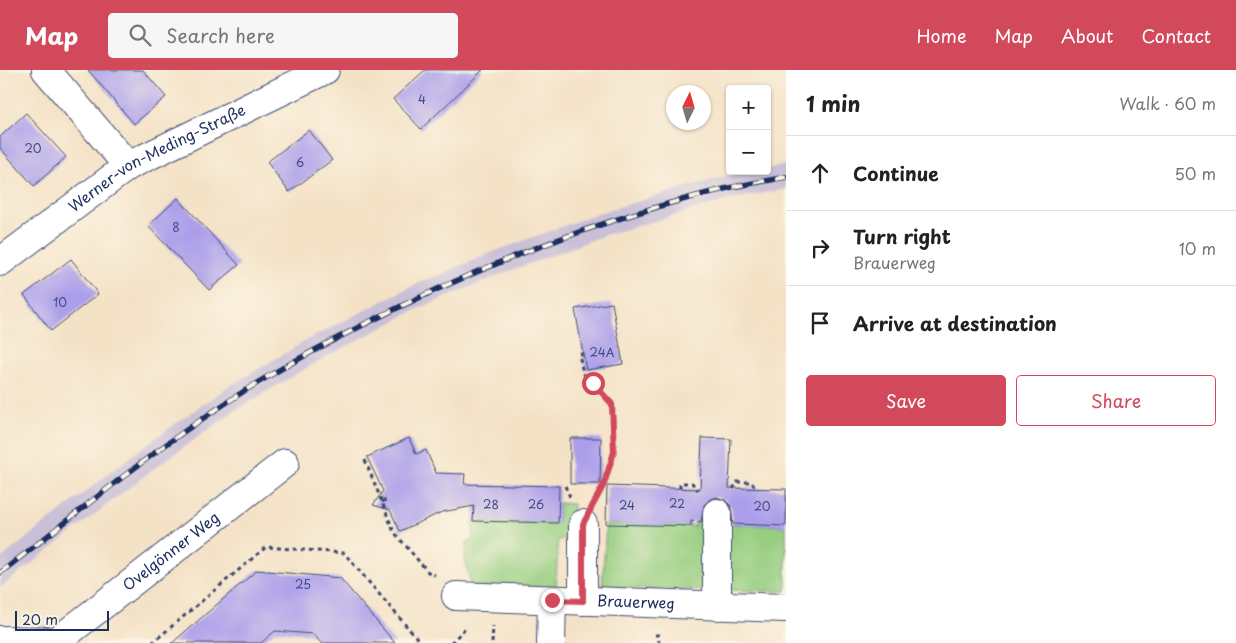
<!DOCTYPE html>
<html lang="en">
<head>
<meta charset="utf-8">
<style>
  :root { --surface:#fff; --page:#f6f6f6; --text:#222; --muted:#767676; --line:#e0e0e0; --accent:#d1495b }
  body { margin:0; font-family:"Playpen Sans",sans-serif; background:var(--page); color:var(--text) }
  .controls { position:absolute; right:15px; top:15px; display:grid; overflow:hidden; border-radius:5px; box-shadow:0 1px 4px #0004 }
  .controls button { width:45px; height:45px; display:grid; place-items:center; padding:0; border:0; border-bottom:1px solid var(--line); background:var(--surface); color:var(--text); font:25px sans-serif }
  .compass { position:absolute; left:666px; top:15px; width:45px; height:45px; border-radius:50%; background:var(--surface); box-shadow:0 1px 4px #0004; rotate:5deg }
  .scale { position:absolute; left:15px; bottom:12px; width:94px; box-sizing:border-box; padding-left:5px; border:2px solid #1b2f5e; border-top:0; font-size:14px; line-height:18px; white-space:nowrap; color:#1b2f5e; -webkit-text-stroke:4px #fcf5e5; paint-order:stroke }
  .stop { position:absolute; width:15px; height:15px; margin:-11px; border:4px solid #d1495b; border-radius:50%; background:#fff }
  .stop.end { background:#d1495b; border-color:#fff; box-shadow:0 1px 5px #0008 }
  .list { margin:0; padding:0; list-style:none }
  h2 { display:flex; justify-content:space-between; align-items:center; height:65px; margin:0; padding:0 20px; font-size:21px }
  h2 small { font-size:16px; font-weight:400; color:var(--muted) }
  .list li { display:grid; grid-template-columns:32px 1fr auto; gap:15px; align-items:center; box-sizing:border-box; height:75px; padding:0 20px; border-top:1px solid var(--line) }
  .list b { display:block; font-size:19px; white-space:nowrap }
  .list p { margin:0; font-size:16px; white-space:nowrap; color:var(--muted) }
  .list em { font-size:16px; font-style:normal; color:var(--muted) }
  .actions { display:flex; gap:10px; padding:15px 20px }
  .actions a { flex:1; padding:11px 0; border:1px solid var(--accent); border-radius:5px; text-align:center; font-size:18px; color:var(--accent) }
  .actions .main { background:var(--accent); color:#fff }
  .icon { flex:none; width:28px; height:28px; fill:none; stroke:currentColor; stroke-width:2; stroke-linecap:round; stroke-linejoin:round }
  .map { position:relative; flex:none; width:786px; height:573px; overflow:hidden }
  header { display:flex; align-items:center; gap:30px; box-sizing:border-box; height:70px; padding:0 25px; background:var(--accent); color:#fff }
  header strong { font-size:24px }
  nav { display:flex; gap:28px; margin-inline-start:auto; font-size:18px }
  .search { width:350px; height:45px; background:var(--page); display:flex; align-items:center; gap:12px; box-sizing:border-box; padding:0 18px; border-radius:5px; color:var(--muted); font-size:19px }
  main { display:flex }
  aside { flex:1; background:var(--surface) }
  .map>svg:first-child { display:block }
  .industrial { fill:#c9bfd7 }
  .green { fill:#97ce80; stroke:#597e6f }
  .building { fill:#ab9eea }
  .lines { fill:none; stroke-linecap:round; stroke-linejoin:round }
  .minor-casing { stroke:#3c4a6e; stroke-width:30 }
  .path { stroke:#3c4a6e; stroke-width:3; stroke-dasharray:4 4; stroke-linecap:butt }
  .minor { stroke:#fff; stroke-width:28 }
  .rail-casing { stroke:#1b2f5e; stroke-width:5.5 }
  .rail { stroke:#fcf5e5; stroke-width:4; stroke-dasharray:11; stroke-linecap:butt }
  .route { stroke:#d1495b; stroke-width:6 }
  .labels { text-anchor:middle; stroke-width:5; stroke-linejoin:round; paint-order:stroke }
  .number-label { font-size:12px; fill:#3f4b81 }
  .street-label { font-size:15px; fill:#1b2f5e; stroke:#fcf5e5 }
</style>
</head>
<body>
<header>
<strong>Map</strong>
<div class="search"><svg class="icon" aria-label="search" viewBox="0 0 24 24"><circle cx="10" cy="10" r="6"/><path d="M15 15l6 6"/></svg>Search here</div>
<nav><a>Home</a><a>Map</a><a>About</a><a>Contact</a></nav>
</header>
<main>
<div class="map">
<svg width="786" height="573" viewBox="0 0 786 573">
  <rect width="100%" height="100%" fill="#fcf5e5"/>
  <filter id="ink" filterUnits="userSpaceOnUse"><feTurbulence type="fractalNoise" baseFrequency=".02" numOctaves="2"/><feDisplacementMap in="SourceGraphic" scale="10" xChannelSelector="R" yChannelSelector="G"/><feConvolveMatrix kernelMatrix="1 2 1 2 8 2 1 2 1" color-interpolation-filters="sRGB"/></filter>
  <filter id="wash" filterUnits="userSpaceOnUse"><feTurbulence type="fractalNoise" baseFrequency=".0096" numOctaves="4" result="noise"/><feDisplacementMap in="SourceGraphic" scale="20" xChannelSelector="R" yChannelSelector="G"/><feGaussianBlur stdDeviation="1.12" result="paint"/><feColorMatrix in="noise" values="0 0 0 0 0 0 0 0 0 0 0 0 0 0 0 0 0 1.4 0 .05"/><feComposite in="paint" operator="in"/></filter>
  <g filter="url(#wash)">
    <rect width="100%" height="100%" fill="#f4e2c6"/>
    <!-- industrial -->
    <path class="industrial" d="M786,95v24l-58,11 -123,35 -103,39 -84,35 -98,51 -84,50 -79,56 -157,122v-29l143,-112 80,-57 84,-50 101,-52 85,-36 105,-39 124,-36 32,-6h13v-2z"/>
    <!-- green -->
    <path class="green" d="M698,430l12,23v67l-108,-2 4,-64 89,2z
      M559,433l14,1 1,34 -16,2 -2,48 -85,-1 -6,-28 2,-17 6,-3v-18l85,2z
      M727,454l59,2v65l-60,-1z"/>
    <g id="blocks">
      <!-- building -->
      <path class="building" d="M88,0h55l23,27 -32,27z
        M425,0h58l-62,59 -28,-30z
        M26,43l40,44 -32,29 -34,-38v-11z
        M309,60l23,30 -43,32 -22,-30z
        M178,128l61,67 -30,25 -61,-64z
        M71,189l27,35 -47,37 -27,-36z
        M612,233l11,61 -37,6 -11,-61z
        M409,368l7,16 10,-4 10,23 29,1 -1,10 95,2 -1,37 -85,-2 1,-15 -32,6 -42,19 -10,-21 -17,-5 10,-14 -16,-34z
        M570,368h31l-1,46h-30z
        M702,368l29,1 -2,49 57,1v37l-53,-2 -2,-18 -6,-6 -8,-3 -7,2 -6,6 -3,17 -10,-1v5l-85,-2 1,-38 93,3z
        M257,500l83,8 55,65h-74l-8,-9 -38,-3 -14,12h-89z"/>
    </g>
  </g>
  <g filter="url(#ink)">
    <use href="#blocks" fill-opacity="0" stroke="#3c4a6e" stroke-width="1"/>
    <g class="lines">
      <defs>
        <g id="minor">
          <path d="M46,0l82,96"/>
          <path id="s1" d="M0,192l128,-96 197,-96"/>
          <path d="M717,443v93"/>
          <path id="s2" d="M456,526l330,12"/>
          <path d="M583,531v-77"/>
          <path d="M0,570l57,1 2,2"/>
          <path id="s3" d="M57,571l228,-178"/>
          <path d="M551,573l1,-43"/>
        </g>
      </defs>
      <!-- minor casing -->
      <use href="#minor" class="minor-casing"/>
      <!-- path -->
      <path class="path" d="M583,284h-4l4,19 29,31 2,48 -10,32 -8,16
        M365,390l29,72 34,40 7,3
        M565,416l6,13
        M680,418v-5h12l6,7
        M733,419l4,-7h15l3,6
        M382,432l5,-3
        M655,565h3l1,7
        M152,573l114,-96 78,6 77,90
        M451,573l16,-17
        M492,573l1,-17"/>
      <!-- minor -->
      <use href="#minor" class="minor"/>
      <defs>
        <path id="rail" d="M0,503c75,-58 149,-120 229,-172 40,-27 85,-51 128,-73 117,-60 240,-108 367,-139 21,-5 42,-8 62,-12"/>
      </defs>
      <!-- rail casing -->
      <use href="#rail" class="rail-casing"/>
      <!-- rail -->
      <use href="#rail" class="rail"/>
    </g>
  </g>
  <g class="lines" filter="url(#ink)">
    <!-- route -->
    <path class="route" d="M552,530l31,1v-77l21,-40 10,-32 -2,-48 -19,-21"/>
  </g>
  <g class="labels">
    <!-- number labels -->
    <g class="number-label">
      <text x="422" y="34">4</text>
      <text x="33" y="83">20</text>
      <text x="300" y="97">6</text>
      <text x="176" y="162">8</text>
      <text x="60" y="237">10</text>
      <text x="602" y="287">24A</text>
      <text x="677" y="438">22</text>
      <text x="491" y="439">28</text>
      <text x="536" y="439">26</text>
      <text x="627" y="440">24</text>
      <text x="762" y="441">20</text>
      <text x="303" y="519">25</text>
    </g>
    <!-- street labels -->
    <g class="street-label">
      <text dy="5" stroke="none"><textPath href="#s1" startOffset="189">Werner-von-Meding-Straße</textPath></text>
      <text dy="5" stroke="none"><textPath href="#s3" startOffset="145">Ovelgönner Weg</textPath></text>
      <text dy="5" stroke="none"><textPath href="#s2" startOffset="180">Brauerweg</textPath></text>
    </g>
  </g>
</svg>
<div class="controls">
<button>+</button>
<button>−</button>
</div>
<svg class="compass" viewBox="-18 -18 36 36"><path d="M0-13l5 13h-10z" fill="#e53935"/><path d="M0 13l5-13h-10z" fill="#767676"/></svg>
<div class="scale">20 m</div>
<div class="stop" style="left:593px;top:313px"></div>
<div class="stop end" style="left:552px;top:530px"></div>
</div>
<aside>
<h2>1 min<small>Walk · 60 m</small></h2>
<ul class="list">
<li><svg class="icon" aria-label="ahead" viewBox="0 0 24 24"><path d="M12 20V5M6 11l6-6 6 6"/></svg><div><b>Continue</b></div><em>50 m</em></li>
<li><svg class="icon" aria-label="right" viewBox="0 0 24 24"><path d="M7 20v-9h11M14 6l5 5-5 5"/></svg><div><b>Turn right</b><p>Brauerweg</p></div><em>10 m</em></li>
<li><svg class="icon" aria-label="arrive" viewBox="0 0 24 24"><path d="M6 21V4h12l-3 4 3 4H6"/></svg><div><b>Arrive at destination</b></div></li>
</ul>
<div class="actions"><a class="main">Save</a><a>Share</a></div>
</aside>
</main>
</body>
</html>
